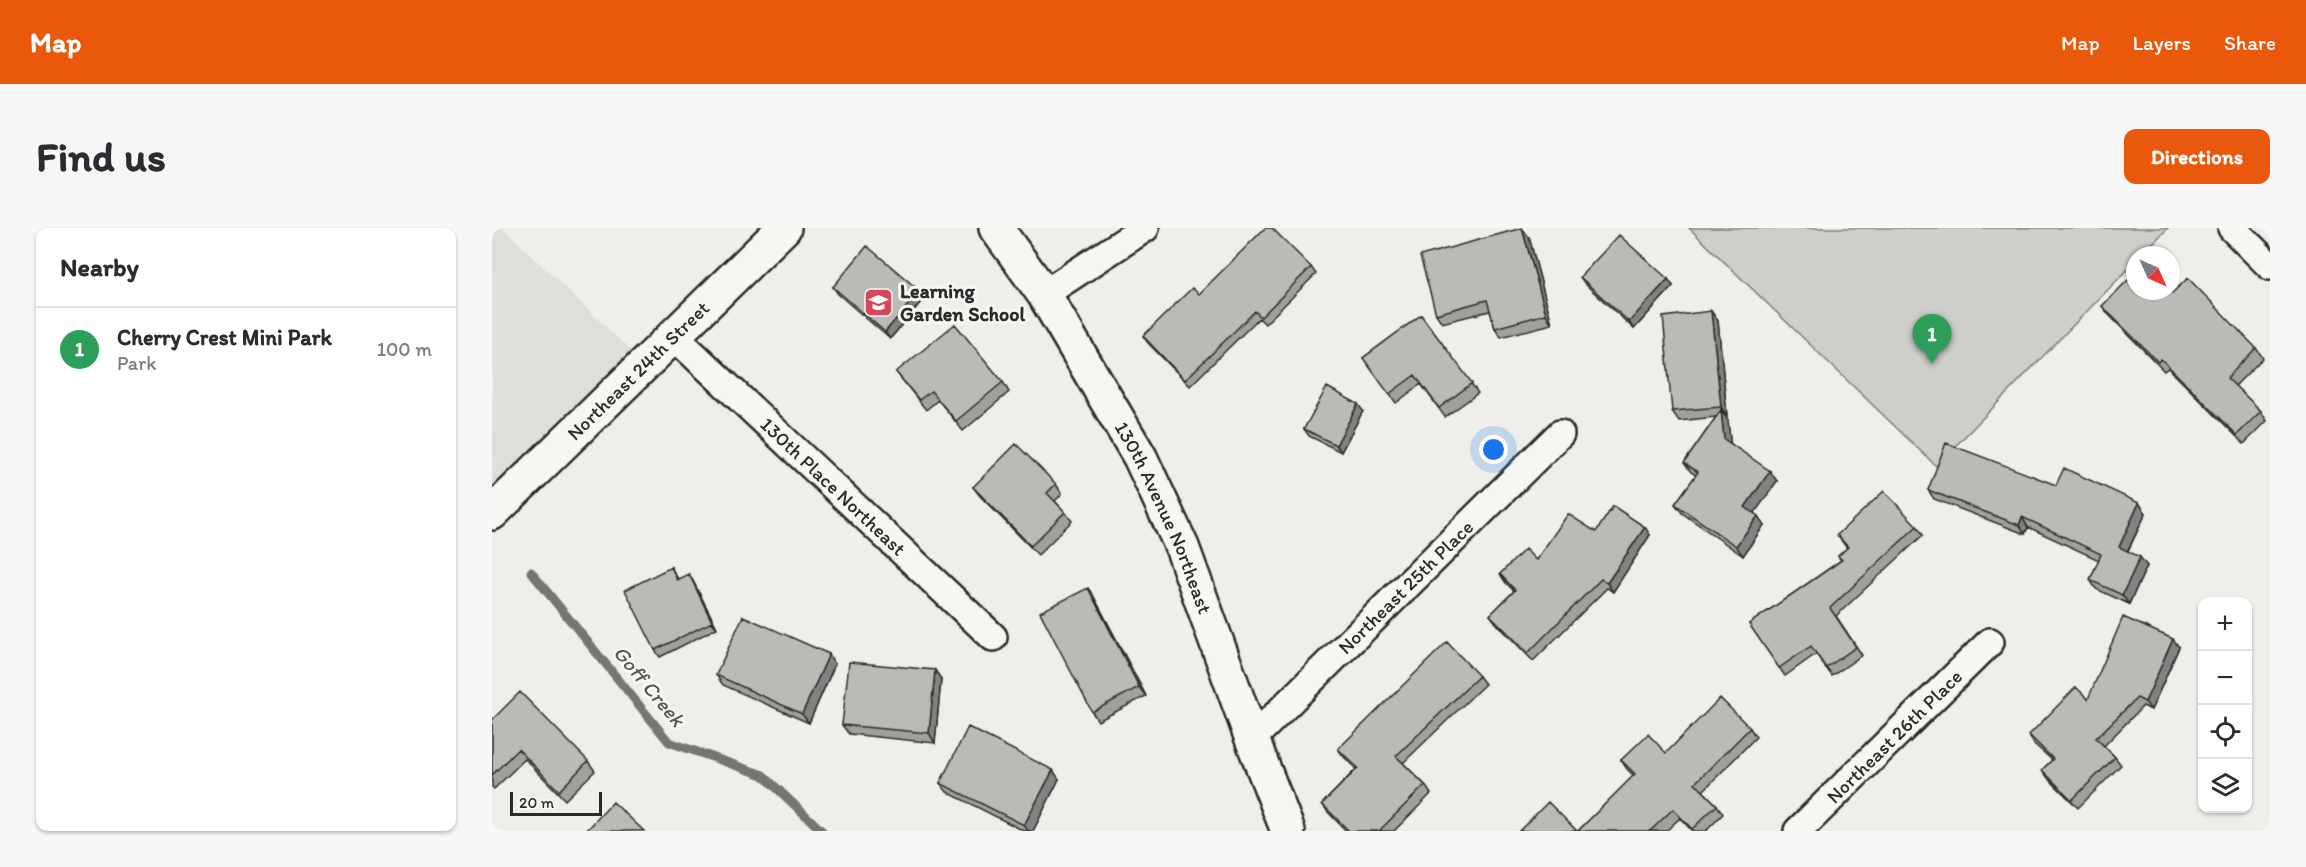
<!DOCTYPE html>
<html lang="en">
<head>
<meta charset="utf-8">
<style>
  :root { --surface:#fff; --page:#f7f7f7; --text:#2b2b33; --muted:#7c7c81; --line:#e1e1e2; --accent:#ea580c }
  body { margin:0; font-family:Itim,sans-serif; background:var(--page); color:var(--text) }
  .controls { position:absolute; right:18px; bottom:18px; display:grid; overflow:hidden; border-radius:12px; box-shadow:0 2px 4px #0004 }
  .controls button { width:54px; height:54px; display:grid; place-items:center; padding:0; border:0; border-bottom:2px solid var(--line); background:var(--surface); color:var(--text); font:30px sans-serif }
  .compass { position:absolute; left:1634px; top:18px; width:54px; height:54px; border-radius:50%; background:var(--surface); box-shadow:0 2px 4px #0004; rotate:135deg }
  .scale { position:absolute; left:18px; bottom:15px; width:92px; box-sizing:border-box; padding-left:6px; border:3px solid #2b2b2b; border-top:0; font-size:16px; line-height:21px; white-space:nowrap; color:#2b2b2b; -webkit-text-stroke:4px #f6f6f2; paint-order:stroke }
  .you { position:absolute; left:1002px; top:222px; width:21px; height:21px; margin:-15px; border:4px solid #fff; border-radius:50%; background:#1a73e8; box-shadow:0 0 0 9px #1a73e833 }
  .badge { display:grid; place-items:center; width:39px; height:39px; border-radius:50%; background:var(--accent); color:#fff; font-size:20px; font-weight:700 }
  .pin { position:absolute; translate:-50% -50px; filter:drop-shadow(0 2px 3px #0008) }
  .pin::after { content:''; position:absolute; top:32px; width:21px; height:18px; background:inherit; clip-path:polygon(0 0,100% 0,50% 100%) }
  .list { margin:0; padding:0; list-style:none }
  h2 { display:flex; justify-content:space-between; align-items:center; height:78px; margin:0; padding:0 24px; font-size:26px }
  h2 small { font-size:20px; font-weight:400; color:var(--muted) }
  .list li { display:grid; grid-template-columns:39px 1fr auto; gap:18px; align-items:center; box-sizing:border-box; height:84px; padding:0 24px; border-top:2px solid var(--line) }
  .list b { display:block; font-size:22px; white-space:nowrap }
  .list p { margin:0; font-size:20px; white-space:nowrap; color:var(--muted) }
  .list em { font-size:20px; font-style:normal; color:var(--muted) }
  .icon { flex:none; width:33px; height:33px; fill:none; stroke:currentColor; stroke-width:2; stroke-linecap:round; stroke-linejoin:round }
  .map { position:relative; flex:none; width:1778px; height:603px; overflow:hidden; border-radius:12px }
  header { display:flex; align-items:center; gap:36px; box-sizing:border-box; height:84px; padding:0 30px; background:var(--accent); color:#fff }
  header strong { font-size:28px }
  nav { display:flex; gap:33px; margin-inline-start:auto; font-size:21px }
  .intro { display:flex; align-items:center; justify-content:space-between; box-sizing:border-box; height:144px; padding:0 36px }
  h1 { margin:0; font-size:42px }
  .button { padding:15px 27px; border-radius:12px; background:var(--accent); color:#fff; font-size:21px; font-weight:700 }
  main { display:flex; gap:36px; padding:0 36px }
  aside { flex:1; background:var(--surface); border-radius:12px; box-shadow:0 2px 4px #0004 }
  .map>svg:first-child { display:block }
  .built { fill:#dededb }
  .green { fill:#cececa; stroke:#7c7c7a; stroke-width:1.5 }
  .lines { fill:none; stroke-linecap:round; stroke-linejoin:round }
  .stream { stroke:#757573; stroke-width:9 }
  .minor-casing { stroke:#2b2b2b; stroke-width:32 }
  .tertiary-casing { stroke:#2b2b2b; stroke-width:38 }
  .minor { stroke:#f6f6f2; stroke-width:27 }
  .tertiary { stroke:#f6f6f2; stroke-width:33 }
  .wall { fill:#a0a09d; stroke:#2b2b2b; stroke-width:1.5 }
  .shaded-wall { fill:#828280; stroke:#2b2b2b; stroke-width:1.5 }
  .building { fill:#babab7; stroke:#2b2b2b; stroke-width:1.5 }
  .labels { text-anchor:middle; stroke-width:6; stroke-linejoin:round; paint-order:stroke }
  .poi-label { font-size:20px; font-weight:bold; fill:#2b2b2b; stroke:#f6f6f2; text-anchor:start }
  .street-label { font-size:20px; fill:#2b2b2b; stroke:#f6f6f2 }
  .water-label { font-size:21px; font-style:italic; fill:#565655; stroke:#f6f6f2 }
</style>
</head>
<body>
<header>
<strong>Map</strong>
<nav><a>Map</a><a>Layers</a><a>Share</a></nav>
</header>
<div class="intro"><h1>Find us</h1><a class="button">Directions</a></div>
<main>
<aside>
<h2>Nearby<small></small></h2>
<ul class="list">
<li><span class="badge" style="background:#2e9e5b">1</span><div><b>Cherry Crest Mini Park</b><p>Park</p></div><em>100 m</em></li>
</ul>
</aside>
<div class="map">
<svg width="1778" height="603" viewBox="0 0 1778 603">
  <rect width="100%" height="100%" fill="#eeeeea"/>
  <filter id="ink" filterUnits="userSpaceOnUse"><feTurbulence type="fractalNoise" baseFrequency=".0167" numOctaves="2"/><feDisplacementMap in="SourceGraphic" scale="12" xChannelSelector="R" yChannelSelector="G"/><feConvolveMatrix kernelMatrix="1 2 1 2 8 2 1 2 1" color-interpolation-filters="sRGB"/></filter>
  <g filter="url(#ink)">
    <!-- built -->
    <path class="built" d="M0,0h11l129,124 -140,137z"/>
    <!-- green -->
    <path class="green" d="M1197,0h479l-27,27h-6v7l-199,204z"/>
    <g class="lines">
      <!-- stream -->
      <path class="stream" d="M39,344l138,170 94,33 59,56"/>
      <defs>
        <g id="minor">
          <path d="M1740,0l38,38"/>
          <path d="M552,66l101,-66"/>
          <path id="s1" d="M182,108l319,301"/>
          <path id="s2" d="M760,511l308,-305"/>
          <path id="s3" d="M1306,603l192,-189"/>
        </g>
        <g id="tertiary">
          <path id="s4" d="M504,0l48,66 96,163 42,90 70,192 36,92"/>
          <path id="s5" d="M0,285l292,-285"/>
        </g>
      </defs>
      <!-- minor casing -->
      <use href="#minor" class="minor-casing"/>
      <!-- tertiary casing -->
      <use href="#tertiary" class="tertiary-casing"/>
      <!-- minor -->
      <use href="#minor" class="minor"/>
      <!-- tertiary -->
      <use href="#tertiary" class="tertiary"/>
    </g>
    <!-- wall -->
    <path class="wall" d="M1037,9l23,87 -51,13 -6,-9 -5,-17 -48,12 -6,-9z
      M819,39l5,7 -51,50 -6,-6 -69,68 -42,-43 -5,-7 56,-42z
      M1088,49l88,2 5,7 -39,43 -49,-45z
      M341,59l92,10 -35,42 -52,-45z
      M1680,65l84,55 7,10 -28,28 26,25 6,10 -23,23 -76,-76 -4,3 -55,-56 -7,-9z
      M1219,83l7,10 9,95h-2l3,4 2,23 47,38 -23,32 4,3 6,9 -21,31 -61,-43 -7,-9 21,-29 -5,-3 -7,-9 32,-46 -37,4 -7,-10z
      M929,87l57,78 -33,24 -24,-33 -25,19 -33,-45z
      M404,144l107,10 6,10 -46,39 -25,-31 -12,10z
      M871,183l-22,41 -32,-16 -5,-7z
      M564,256l6,10 -7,7 10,11 7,9 -34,34 -58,-59 -7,-9z
      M1564,257l83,18 7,10 -18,38 19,15 -18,38 -33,-15 -6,-9 9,-20 -71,-33 -3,7 -91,-35 -6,-9z
      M1425,298l6,9 -87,81 26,39 -30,21 -16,-22 -31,22 -36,-52 92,-64 -3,-4 9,-8 -10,-13z
      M1104,304l54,3 -37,57 -6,-4 -74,73 -37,-38 -6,-8 24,-24 -8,-8 -6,-9 36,-14z
      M179,339l7,12 11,-5 4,7 24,47 -57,29 -5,-7z
      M602,369l52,99 -48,25 -6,-9z
      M1687,419l-28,63 -8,-4 -39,40 11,11 6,8 -43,43 -30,-30 -6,-8 10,-10 -18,-16 -5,-9 59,-36z
      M343,436l-26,59 -86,-38 -7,-10z
      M987,448l6,8 -82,79 22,22 6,9 -37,37h-48l-18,-19 -6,-8 34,-35 -12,-12 -6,-8z
      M449,451l-6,64 -86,-9 -7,-9z
      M0,492l96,41 7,10 -30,29 -40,-41 -31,30 -2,-2z
      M1258,500l6,9 -53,54 14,14 6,9 -17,17h-14l-12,-13 -14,13h-88l56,-55 -7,-7 -6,-9 45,-7z
      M567,551l-26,52h-9l-77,-39 -7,-9z"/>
    <!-- shaded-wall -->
    <path class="shaded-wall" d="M1030,0l7,9 23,87 -6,-10z
      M1176,51l5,7 -39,43 -5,-7z
      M428,63l5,6 -35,42 -5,-7z
      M1219,83l7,10 9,95 -6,-9z
      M866,176l5,7 -22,41 -5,-7z
      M1229,182l7,10 3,28 -7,-9z
      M1278,243l7,10 -25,36 -7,-10z
      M1647,275l7,10 -21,43 -6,-9z
      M1266,288l6,9 -21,31 -7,-10z
      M1530,289l6,10 -3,7 -6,-9z
      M1153,299l5,8 -37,57 -6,-9z
      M1648,329l7,9 -18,38 -7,-9z
      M197,346l4,7 24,47 -5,-6z
      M596,360l6,9 52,99 -7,-9z
      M1681,411l6,8 -28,63 -6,-8z
      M337,426l6,10 -26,59 -7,-9z
      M443,442l6,9 -6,64 -6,-10z
      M561,542l6,9 -26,52h-5l-4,-6z"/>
    <!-- building -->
    <path class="building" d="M773,0h7l39,39 -50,50 -6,-6 -70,69 -42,-44 49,-48 7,6z
      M1030,0l24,86 -51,14 -8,-28 -51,14 -16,-58z
      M1127,7l49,44 -39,43 -49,-45z
      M375,18l53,45 -35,41 -52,-45z
      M1643,45v18h34l3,2 16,-15 68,70 -29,30 34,33 -24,24 -76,-76 -3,3 -56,-56z
      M1219,83l10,96 -49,4 -9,-94z
      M929,87l51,68 -33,25 -24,-33 -26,19 -26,-36z
      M463,96l48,58 -47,39 -25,-30 -12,9 -23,-28z
      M835,159l31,17 -22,41 -32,-16z
      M1229,182l3,29 46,32 -25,36 13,9 -22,30 -61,-42 23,-32 -14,-9z
      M1454,215l110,42 8,-17 75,35 -20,44 21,10 -18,38 -32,-15 11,-26 -79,-37 -3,8 -91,-35z
      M524,216l40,40 -9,9 18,19 -34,34 -58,-59z
      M1392,263l33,35 -87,82 26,39 -30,21 -15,-22 -32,22 -30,-44 93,-64 -4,-4 10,-9 -11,-12z
      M1121,278l32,21 -38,56 -6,-4 -73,74 -38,-38 25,-25 -15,-16 25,-25 11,11 32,-46 28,18z
      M179,339l6,13 12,-6 23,48 -57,28 -30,-60z
      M596,360l51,99 -47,25 -52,-100z
      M251,388l86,38 -27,60 -86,-39z
      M1631,389l50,22 -28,63 -8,-4 -41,40 19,19 -43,43 -30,-30 11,-11 -24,-24 47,-48 12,12z
      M955,414l32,34 -83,80 29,29 -46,46h-30l-27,-27 36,-36 -20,-19z
      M357,434l86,8 -6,63 -87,-8z
      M28,464l68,69 -29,30 -41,-42 -26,26v-55z
      M1228,470l30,30 -55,55 22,22 -25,24 -19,-20 -23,22h-72l57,-57 -14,-14 27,-26 18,19z
      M476,499l85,43 -29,55 -84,-42z
      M121,574l31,29h-58z
      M1056,574l29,29h-58z"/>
  </g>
  <!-- icons -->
  <defs>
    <symbol id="school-square" viewBox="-11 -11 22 22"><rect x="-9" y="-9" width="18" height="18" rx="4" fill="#d1495b" stroke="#f6f6f2"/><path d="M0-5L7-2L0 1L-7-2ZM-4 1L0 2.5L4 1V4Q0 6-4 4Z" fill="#fff"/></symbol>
  </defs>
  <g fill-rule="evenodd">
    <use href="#school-square" x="370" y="58" width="33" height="33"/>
  </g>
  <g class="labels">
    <!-- poi labels -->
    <g class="poi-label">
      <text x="408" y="70">Learning<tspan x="408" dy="23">Garden School</tspan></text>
    </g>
    <!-- street labels -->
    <g class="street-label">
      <text dy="7" stroke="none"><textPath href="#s5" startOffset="204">Northeast 24th Street</textPath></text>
      <text dy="7" stroke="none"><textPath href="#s1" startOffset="219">130th Place Northeast</textPath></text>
      <text dy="7" stroke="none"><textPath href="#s4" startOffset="336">130th Avenue Northeast</textPath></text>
      <text dy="7" stroke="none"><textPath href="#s2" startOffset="216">Northeast 25th Place</textPath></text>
      <text dy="7" stroke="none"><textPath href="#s3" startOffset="135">Northeast 26th Place</textPath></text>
    </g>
    <!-- water labels -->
    <g class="water-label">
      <text transform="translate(157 458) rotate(50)" y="7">Goff Creek</text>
    </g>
  </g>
</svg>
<div class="controls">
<button>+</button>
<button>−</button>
<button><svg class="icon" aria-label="locate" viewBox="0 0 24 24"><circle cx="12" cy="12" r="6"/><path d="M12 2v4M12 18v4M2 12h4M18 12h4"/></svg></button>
<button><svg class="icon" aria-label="layers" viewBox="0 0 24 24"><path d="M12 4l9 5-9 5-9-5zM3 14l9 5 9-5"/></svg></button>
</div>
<svg class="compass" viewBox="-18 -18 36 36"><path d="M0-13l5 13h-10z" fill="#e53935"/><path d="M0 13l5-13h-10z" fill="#7c7c81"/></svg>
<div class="scale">20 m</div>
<div class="you"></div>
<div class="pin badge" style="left:1440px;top:136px;background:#2e9e5b">1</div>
</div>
</main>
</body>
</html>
